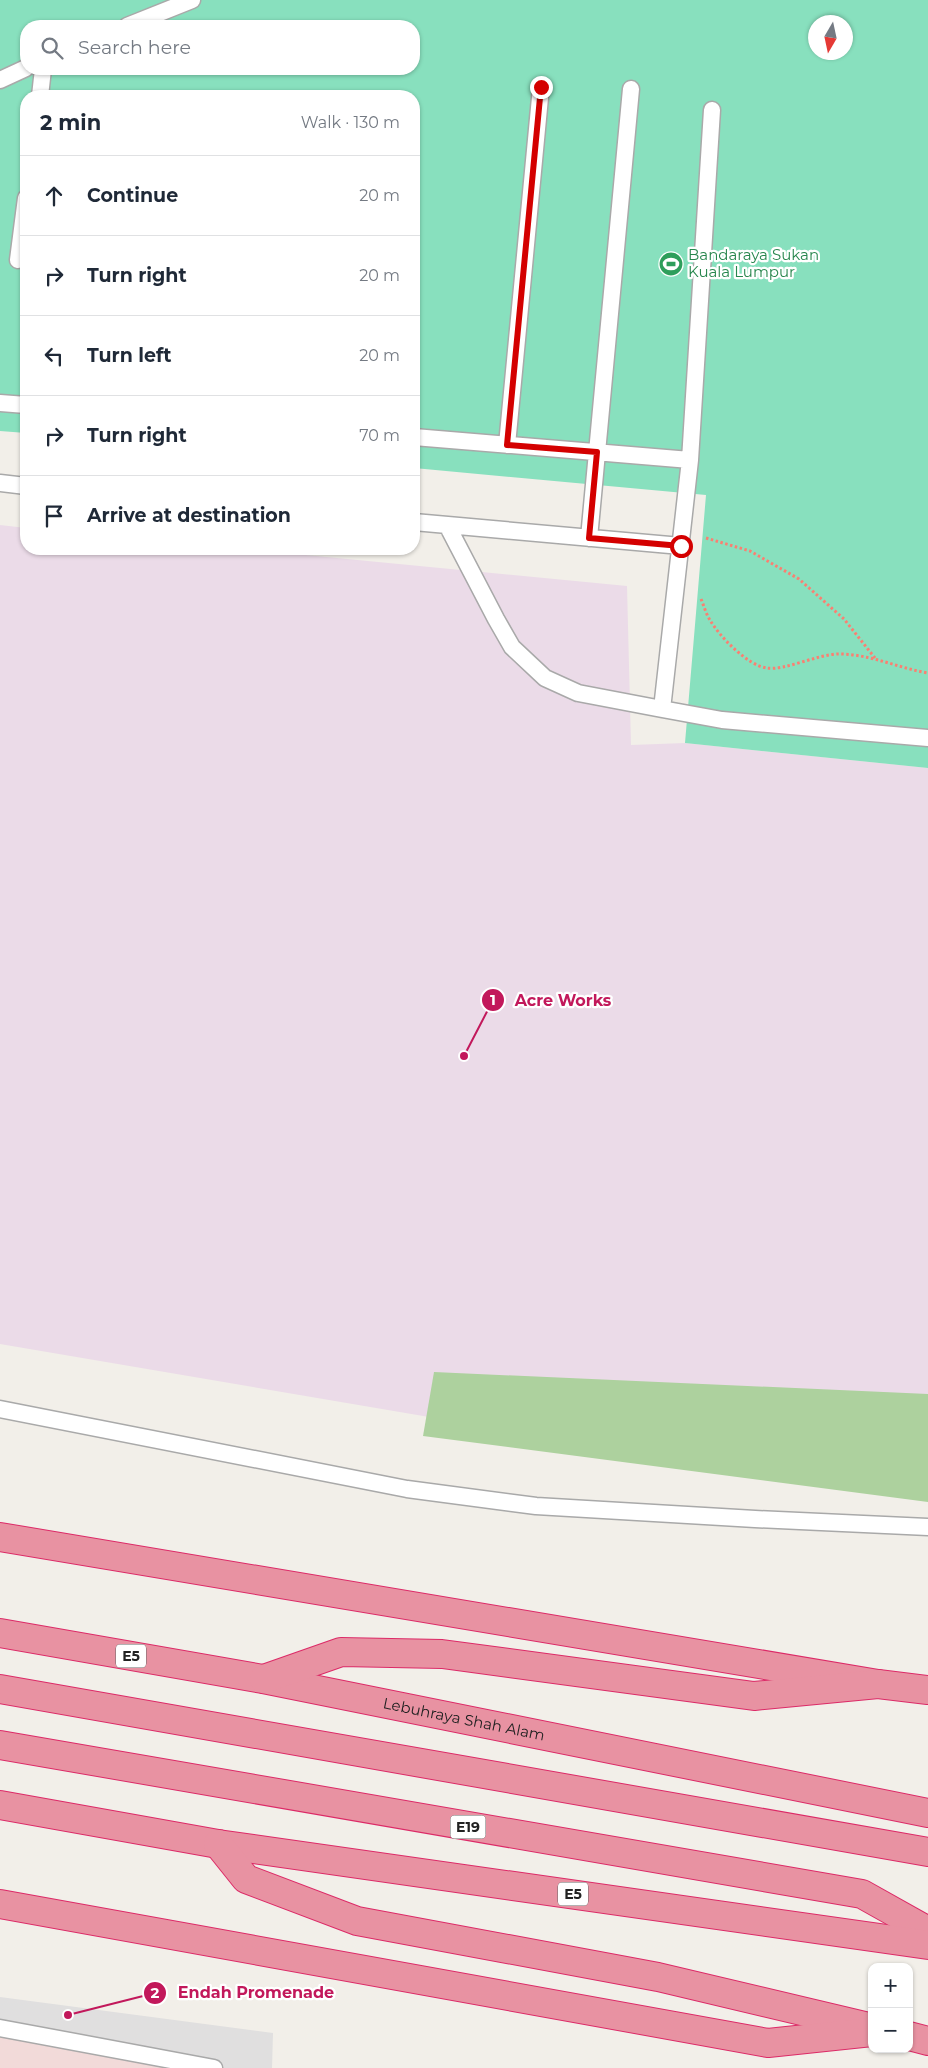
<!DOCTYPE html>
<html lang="en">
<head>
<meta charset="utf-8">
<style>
  :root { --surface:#fff; --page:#f6f6f7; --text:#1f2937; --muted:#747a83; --line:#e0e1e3 }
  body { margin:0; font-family:Montserrat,sans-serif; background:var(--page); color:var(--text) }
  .controls { position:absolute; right:15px; bottom:15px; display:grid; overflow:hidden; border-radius:10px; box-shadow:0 1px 4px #0004 }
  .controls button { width:45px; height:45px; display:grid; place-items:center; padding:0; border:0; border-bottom:1px solid var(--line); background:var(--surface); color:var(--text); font:25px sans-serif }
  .compass { position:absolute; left:808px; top:15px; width:45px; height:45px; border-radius:50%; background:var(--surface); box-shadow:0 1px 4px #0004; rotate:189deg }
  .stop { position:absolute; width:15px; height:15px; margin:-11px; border:4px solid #d40000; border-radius:50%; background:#fff }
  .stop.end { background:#d40000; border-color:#fff; box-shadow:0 1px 5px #0008 }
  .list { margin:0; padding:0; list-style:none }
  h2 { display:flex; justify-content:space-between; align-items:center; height:65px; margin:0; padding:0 20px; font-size:21px }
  h2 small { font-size:16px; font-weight:400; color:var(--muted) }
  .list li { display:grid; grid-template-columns:32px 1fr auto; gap:15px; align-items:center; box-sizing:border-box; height:80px; padding:0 20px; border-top:1px solid var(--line) }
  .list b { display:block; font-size:19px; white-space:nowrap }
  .list em { font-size:16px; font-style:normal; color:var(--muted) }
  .icon { flex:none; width:28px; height:28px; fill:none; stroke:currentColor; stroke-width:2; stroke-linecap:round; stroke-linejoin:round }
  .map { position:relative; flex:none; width:928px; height:2068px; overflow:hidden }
  .search { position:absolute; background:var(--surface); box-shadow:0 1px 4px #0004; left:20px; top:20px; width:400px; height:55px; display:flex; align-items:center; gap:12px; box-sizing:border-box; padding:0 18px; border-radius:20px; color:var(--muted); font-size:19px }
  .panel { position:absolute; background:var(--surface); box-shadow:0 1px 4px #0004; left:20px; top:90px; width:400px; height:465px; border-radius:20px }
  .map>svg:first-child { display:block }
  .residential { fill:#e0dfdf }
  .commercial { fill:#f2dad9 }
  .industrial { fill:#ebdbe8 }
  .forest { fill:#add19e }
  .pitch { fill:#88e0be; fill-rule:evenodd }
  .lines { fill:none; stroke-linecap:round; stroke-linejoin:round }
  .service-casing { stroke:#a9a9a9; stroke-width:19 }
  .motorway-casing { stroke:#dc2a67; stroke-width:30 }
  .path { stroke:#fa8072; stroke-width:3; stroke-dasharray:2.5 2.5; stroke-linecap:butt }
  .service { stroke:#fff; stroke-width:16 }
  .motorway { stroke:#e892a2; stroke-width:28 }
  .route { stroke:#d40000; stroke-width:6 }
  .labels { text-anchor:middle; stroke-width:4.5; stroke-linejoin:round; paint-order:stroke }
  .shield { fill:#fff; stroke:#646464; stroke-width:1 }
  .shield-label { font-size:14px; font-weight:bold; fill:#222 }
  .leisure-label { font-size:15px; fill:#27864d; stroke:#fff; text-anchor:start }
  .street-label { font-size:15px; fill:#222; stroke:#fff }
  .leader { fill:none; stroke:#c2185b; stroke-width:2 }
  .callout-dot { fill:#c2185b; stroke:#fff; stroke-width:2 }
  .mark-label { font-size:15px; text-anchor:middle; font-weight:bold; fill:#fff }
  .callout-label { font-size:16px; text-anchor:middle; font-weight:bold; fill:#c2185b; stroke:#fff; stroke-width:4.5; stroke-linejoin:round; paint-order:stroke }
</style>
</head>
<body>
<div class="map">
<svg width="928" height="2068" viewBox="0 0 928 2068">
  <rect width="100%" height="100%" fill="#f2efe9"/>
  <!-- residential -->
  <path class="residential" d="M0,1997l273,36 -1,35h-272z"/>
  <!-- commercial -->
  <path class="commercial" d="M0,2036l173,32h-173z"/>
  <!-- industrial -->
  <path class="industrial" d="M0,525l26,3v21h217l384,37 4,159 54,-2 243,25v697l-399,-31 -529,-90z"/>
  <!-- forest -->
  <path class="forest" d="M434,1372l494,22v108l-505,-66z"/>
  <!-- pitch -->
  <path class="pitch" d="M0,0h928v768l-243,-25 21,-248 -292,-27v-372h-388v337l-26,-2zM816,22h30v30h-30zM26,26h388v43h-388z"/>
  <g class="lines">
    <defs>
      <path id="service" d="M127,26l65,-26
        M0,80l26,-12
        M40,96l3,-27
        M712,110l-22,350 -28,249 60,11 206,18
        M18,260l8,-62
        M0,403l26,2
        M414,437l276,23
        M507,445l34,-358
        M0,483l26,3
        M414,522l267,24
        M447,525l49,94 16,28 33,31 33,15 84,16
        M589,538l42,-449
        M0,1409l407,80 129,17 219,13 173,8
        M0,2028l214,40"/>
      <g id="motorway">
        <path d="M0,1537l878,147"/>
        <path id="s1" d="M0,1633l263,46 665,134"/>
        <path d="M264,1679l77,-27 101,2 312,42 124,-12 50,6"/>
        <path d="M0,1689l928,163"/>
        <path d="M0,1745l862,149 66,37"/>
        <path d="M0,1805l218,39 710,101"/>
        <path d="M218,1844l28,35 111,42 301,56 207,49"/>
        <path d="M0,1904l768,139 104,-11"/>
        <path d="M909,2036l19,5"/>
      </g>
    </defs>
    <!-- service casing -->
    <use href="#service" class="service-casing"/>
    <!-- motorway casing -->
    <use href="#motorway" class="motorway-casing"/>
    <!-- path -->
    <path class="path" d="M706,538l44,13 49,28 45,40 31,39
      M701,599c3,7 5,15 9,21 9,16 38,46 57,48 17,3 51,-14 72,-14 31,0 59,14 89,19"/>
    <!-- service -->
    <use href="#service" class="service"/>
    <!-- motorway -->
    <use href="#motorway" class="motorway"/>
  </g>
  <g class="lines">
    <!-- route -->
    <path class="route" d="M541,87l-34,358 90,7 -8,86 92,8"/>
  </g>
  <!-- icons -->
  <defs>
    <symbol id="stadium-disc" viewBox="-11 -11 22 22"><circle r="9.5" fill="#2e9e5b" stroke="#fff"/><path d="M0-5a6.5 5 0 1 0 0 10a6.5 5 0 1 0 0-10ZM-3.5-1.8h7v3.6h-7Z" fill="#fff"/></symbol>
  </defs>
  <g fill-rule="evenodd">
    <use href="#stadium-disc" x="657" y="250" width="28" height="28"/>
  </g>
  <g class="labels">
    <!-- shield labels -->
    <g class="shield">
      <rect x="116" y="1644.5" width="30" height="23" rx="4"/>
      <rect x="450.5" y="1815.5" width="35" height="23" rx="4"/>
      <rect x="558" y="1882.5" width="30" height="23" rx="4"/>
    </g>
    <g class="shield-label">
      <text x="131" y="1661">E5</text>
      <text x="468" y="1832">E19</text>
      <text x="573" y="1899">E5</text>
    </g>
    <!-- leisure labels -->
    <g class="leisure-label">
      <text x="688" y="260">Bandaraya Sukan<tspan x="688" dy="17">Kuala Lumpur</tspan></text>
    </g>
    <!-- street labels -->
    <g class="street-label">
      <text dy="5" stroke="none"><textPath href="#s1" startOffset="472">Lebuhraya Shah Alam</textPath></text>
    </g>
  </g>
  <!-- callouts -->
  <path class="leader" d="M464 1056L493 1000M68 2015L155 1993"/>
  <g class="callout-dot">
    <circle cx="464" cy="1056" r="5"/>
    <circle cx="68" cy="2015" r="5"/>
    <circle cx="493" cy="1000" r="12"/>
    <circle cx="155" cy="1993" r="12"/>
  </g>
  <g class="mark-label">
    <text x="493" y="1005">1</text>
    <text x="155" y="1998">2</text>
  </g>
  <g class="callout-label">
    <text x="563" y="1006">Acre Works</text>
    <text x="256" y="1998">Endah Promenade</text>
  </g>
</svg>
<div class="controls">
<button>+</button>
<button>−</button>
</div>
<svg class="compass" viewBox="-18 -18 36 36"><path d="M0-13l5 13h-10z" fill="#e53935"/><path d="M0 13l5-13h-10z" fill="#747a83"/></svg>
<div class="stop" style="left:681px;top:546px"></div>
<div class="stop end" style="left:541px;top:87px"></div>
<div class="search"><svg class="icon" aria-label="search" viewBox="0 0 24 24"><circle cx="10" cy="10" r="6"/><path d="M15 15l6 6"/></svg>Search here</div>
<section class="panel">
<h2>2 min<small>Walk · 130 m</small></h2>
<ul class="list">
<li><svg class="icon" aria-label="ahead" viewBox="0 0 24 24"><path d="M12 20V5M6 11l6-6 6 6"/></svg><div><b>Continue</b></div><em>20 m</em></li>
<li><svg class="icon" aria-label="right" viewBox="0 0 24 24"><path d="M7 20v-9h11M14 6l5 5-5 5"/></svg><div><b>Turn right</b></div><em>20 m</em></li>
<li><svg class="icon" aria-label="left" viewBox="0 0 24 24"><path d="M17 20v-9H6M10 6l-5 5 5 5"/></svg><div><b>Turn left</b></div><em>20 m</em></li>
<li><svg class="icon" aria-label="right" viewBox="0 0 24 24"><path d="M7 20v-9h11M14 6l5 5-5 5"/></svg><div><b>Turn right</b></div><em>70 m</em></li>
<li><svg class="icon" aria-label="arrive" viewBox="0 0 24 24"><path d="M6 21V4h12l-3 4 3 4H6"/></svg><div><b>Arrive at destination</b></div></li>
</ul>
</section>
</div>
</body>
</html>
